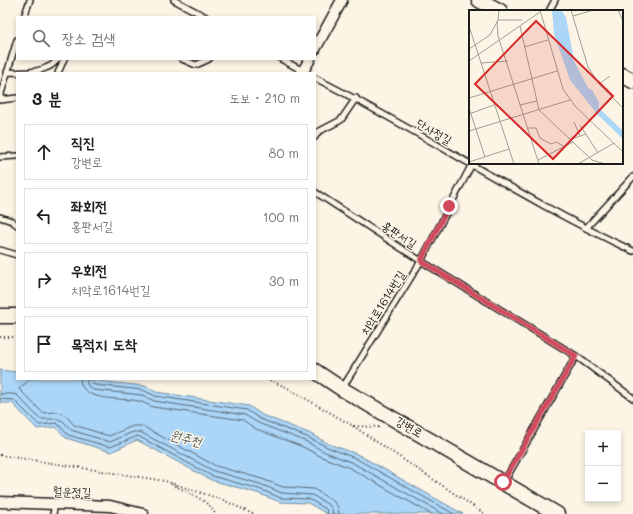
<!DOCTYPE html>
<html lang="ko">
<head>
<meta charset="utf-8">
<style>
  :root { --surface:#fff; --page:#f2f2f2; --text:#202124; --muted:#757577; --line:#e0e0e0 }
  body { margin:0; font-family:Mali,"Poor Story",sans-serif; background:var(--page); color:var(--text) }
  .controls { position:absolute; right:12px; bottom:12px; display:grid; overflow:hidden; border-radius:0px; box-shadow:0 2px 6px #0003 }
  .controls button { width:36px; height:36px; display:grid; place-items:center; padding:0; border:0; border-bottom:1px solid var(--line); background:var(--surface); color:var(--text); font:20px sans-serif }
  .stop { position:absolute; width:12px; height:12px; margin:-9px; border:3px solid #d1495b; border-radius:50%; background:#fff }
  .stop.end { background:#d1495b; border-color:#fff; box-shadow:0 1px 4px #0008 }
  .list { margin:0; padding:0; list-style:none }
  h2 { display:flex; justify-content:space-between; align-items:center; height:52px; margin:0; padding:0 16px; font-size:17px }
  h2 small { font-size:13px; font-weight:400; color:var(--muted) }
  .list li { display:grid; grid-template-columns:26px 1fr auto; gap:12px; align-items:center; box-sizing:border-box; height:56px; margin:0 8px 8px; padding:0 8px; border:1px solid var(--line); border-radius:0px }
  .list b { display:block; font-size:15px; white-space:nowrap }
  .list p { margin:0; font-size:13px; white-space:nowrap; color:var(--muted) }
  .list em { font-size:13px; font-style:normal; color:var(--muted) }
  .icon { flex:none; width:22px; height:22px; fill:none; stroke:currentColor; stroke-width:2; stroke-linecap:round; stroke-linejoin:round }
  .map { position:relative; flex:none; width:633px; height:514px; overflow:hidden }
  .search { position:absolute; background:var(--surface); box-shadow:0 2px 6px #0003; left:16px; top:16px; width:300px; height:44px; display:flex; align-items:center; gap:10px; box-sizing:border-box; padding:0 14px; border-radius:0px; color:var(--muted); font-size:15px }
  .panel { position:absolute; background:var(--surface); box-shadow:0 2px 6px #0003; left:16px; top:72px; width:300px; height:308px; border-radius:0px }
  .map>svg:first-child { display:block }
  .water { fill:#acd6f7; stroke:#728c9f }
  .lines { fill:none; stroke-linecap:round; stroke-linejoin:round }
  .shore { stroke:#566674; stroke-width:1 }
  .lane-casing { stroke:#1c1c1c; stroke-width:8 }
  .street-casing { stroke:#1c1c1c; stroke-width:13 }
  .secondary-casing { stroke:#1c1c1c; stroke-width:17 }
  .path { stroke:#1c1c1c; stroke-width:2; stroke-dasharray:1 3; stroke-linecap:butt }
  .lane { stroke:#fcf5e5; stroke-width:5 }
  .street { stroke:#fcf5e5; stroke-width:10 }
  .secondary { stroke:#fcf5e5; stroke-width:14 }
  .route { stroke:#d1495b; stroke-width:5 }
  .labels { text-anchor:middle; stroke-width:3; stroke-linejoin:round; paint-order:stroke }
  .street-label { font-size:12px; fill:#1c1c1c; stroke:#fcf5e5 }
  .water-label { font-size:13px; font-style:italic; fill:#47545e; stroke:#fcf5e5 }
  .inset-road { fill:none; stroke:#a29e95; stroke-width:1 }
  .view { fill:#d62828; fill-opacity:0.15; stroke:#d62828; stroke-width:2 }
  .inset-edge { fill:none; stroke:#1c1c1c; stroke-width:2 }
</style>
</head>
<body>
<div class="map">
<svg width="633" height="514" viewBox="0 0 633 514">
  <rect width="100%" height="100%" fill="#fcf5e5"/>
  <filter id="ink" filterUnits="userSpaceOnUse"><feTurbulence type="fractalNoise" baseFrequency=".025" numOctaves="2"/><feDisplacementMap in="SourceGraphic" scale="8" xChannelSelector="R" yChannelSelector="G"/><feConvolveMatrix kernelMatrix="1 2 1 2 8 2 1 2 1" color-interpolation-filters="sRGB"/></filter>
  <g filter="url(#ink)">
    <!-- water -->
    <path class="water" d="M0,370l17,2v7h61l67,7 11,6 93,14 13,9 47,18 20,11 28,10 106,60h-136l-19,-11 -28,-1 -23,-9 -46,-13 -74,-40 -26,12 -45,-14 -10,-11 -19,2 -25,-26h-12z"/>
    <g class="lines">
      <!-- shore -->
      <path class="shore" d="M30,379l-5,5 -5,3 -1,2 24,24 13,-1 5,1 5,3 8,9 35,11 24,-10h9l74,40 46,13 21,8 31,2 20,13 4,5 1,7
        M80,379c1,24 41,18 58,22 5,1 10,4 15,6l90,13 13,9 47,18 19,10 28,11 81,46
        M86,379l2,7 5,4 49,5 12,6 91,14 13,8 47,18 20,11 28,11 90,51
        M91,379l1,4 3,2 48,5 12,6 92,14 13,9 47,18 20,10 28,11 99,56
        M0,394h13l4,1 23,24h18l5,2 8,9 39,12 23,-10h7l74,39 46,13 22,9 30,2 17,10 3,4 1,5
        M0,399l14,1 25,25 18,-2 11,12 42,12 28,-11 74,40 47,13 22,9 28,1 17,10 2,5"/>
      <defs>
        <path id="lane" d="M174,0l32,17
          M549,11l6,-11
          M24,17l6,-17
          M182,59l14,6 13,-6
          M281,59l24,13
          M7,72c13,1 29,1 41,-5 4,-1 7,-5 10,-8
          M58,73l6,-14
          M315,78c108,54 208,122 318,173
          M0,97l17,-57
          M0,100l17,-2
          M315,137l3,-5 23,-12 15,-22
          M0,157l17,-1
          M315,192l106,69 155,95 57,42
          M0,217l12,4 5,4
          M586,228l47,-51
          M0,250l17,5
          M343,387l78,-126 51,-97
          M504,482l72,-126
          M53,514l2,-10"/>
        <path id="street" d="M315,49l27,-49
          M302,73l8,-14
          M0,502l110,4 33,8"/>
        <path id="secondary" d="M479,0l21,11
          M622,75l11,6
          M0,316h17
          M315,371l27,18 215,125"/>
      </defs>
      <!-- lane casing -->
      <use href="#lane" class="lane-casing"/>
      <!-- street casing -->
      <use href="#street" class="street-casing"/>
      <!-- secondary casing -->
      <use href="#secondary" class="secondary-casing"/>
      <!-- path -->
      <path class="path" d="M0,337h17
        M266,379l20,8 67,39 27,1
        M353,426l132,88
        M0,455l165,26 58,19 30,14
        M171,484c13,7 39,16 44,30"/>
      <!-- lane -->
      <use href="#lane" class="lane"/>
      <!-- street -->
      <use href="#street" class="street"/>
      <!-- secondary -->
      <use href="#secondary" class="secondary"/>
    </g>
  </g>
  <g class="lines" filter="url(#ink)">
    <!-- route -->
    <path class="route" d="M449,206l-28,55 155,95 -73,126"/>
  </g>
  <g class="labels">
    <!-- street labels -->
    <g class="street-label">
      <text transform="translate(434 132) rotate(30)" y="4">단사정길</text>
      <text transform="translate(399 235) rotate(33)" y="4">홍판서길</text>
      <text transform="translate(383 303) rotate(-58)" y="4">치악로1614번길</text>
      <text transform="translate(409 427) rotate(30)" y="4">강변로</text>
      <text transform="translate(72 492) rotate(2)" y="4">월운정길</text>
    </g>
    <!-- water labels -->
    <g class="water-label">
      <text transform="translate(186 438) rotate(14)" y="5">원주천</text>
    </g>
  </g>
  <!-- overview -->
  <g transform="translate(469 10)">
    <rect width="154" height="154" fill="#fcf5e5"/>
    <path d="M83,0h9l5,7 8,44 14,27 4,2 7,12v6l24,23v8l-25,-24 -28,-35 -16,-46z" fill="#acd6f7"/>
    <path class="inset-road" d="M71,0l23,79 12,17 48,46M102,0l17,57 11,17 24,24M149,0l5,11M104,6l21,-6M29,10h24M28,11l1,15 41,128M0,16l45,138M51,16l19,84 53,50 13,4M55,37l24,-7M0,39l21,-14 8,-15 1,-10M0,51l71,-49M12,53l27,-2M130,74l11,-8M0,88l88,-27M51,95l17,-4M0,98l16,49M0,104l25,-9M105,112l6,14M111,115l18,28M59,118h8l4,10 11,6 5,-2 9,5M0,121l101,-31M103,129l14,-5M69,150l35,-18M0,152l40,-13M61,154h16M109,154l36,-21"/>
    <path class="view" d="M67,11l77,75 -60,63 -78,-75z"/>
    <rect width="154" height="154" class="inset-edge"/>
  </g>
</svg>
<div class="controls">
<button>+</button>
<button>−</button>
</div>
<div class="stop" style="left:503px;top:482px"></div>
<div class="stop end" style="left:449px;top:206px"></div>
<div class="search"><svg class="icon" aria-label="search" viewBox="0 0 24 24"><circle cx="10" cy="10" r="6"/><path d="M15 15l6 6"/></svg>장소 검색</div>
<section class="panel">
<h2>3 분<small>도보 · 210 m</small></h2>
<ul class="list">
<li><svg class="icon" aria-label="ahead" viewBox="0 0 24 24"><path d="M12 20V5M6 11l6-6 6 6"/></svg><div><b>직진</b><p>강변로</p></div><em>80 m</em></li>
<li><svg class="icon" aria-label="left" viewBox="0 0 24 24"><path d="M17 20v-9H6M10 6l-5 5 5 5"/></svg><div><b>좌회전</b><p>홍판서길</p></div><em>100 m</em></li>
<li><svg class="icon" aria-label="right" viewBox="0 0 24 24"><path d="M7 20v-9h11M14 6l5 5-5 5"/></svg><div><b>우회전</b><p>치악로1614번길</p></div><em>30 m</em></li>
<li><svg class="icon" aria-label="arrive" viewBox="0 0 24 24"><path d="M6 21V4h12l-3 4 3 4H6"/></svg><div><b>목적지 도착</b></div></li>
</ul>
</section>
</div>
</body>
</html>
